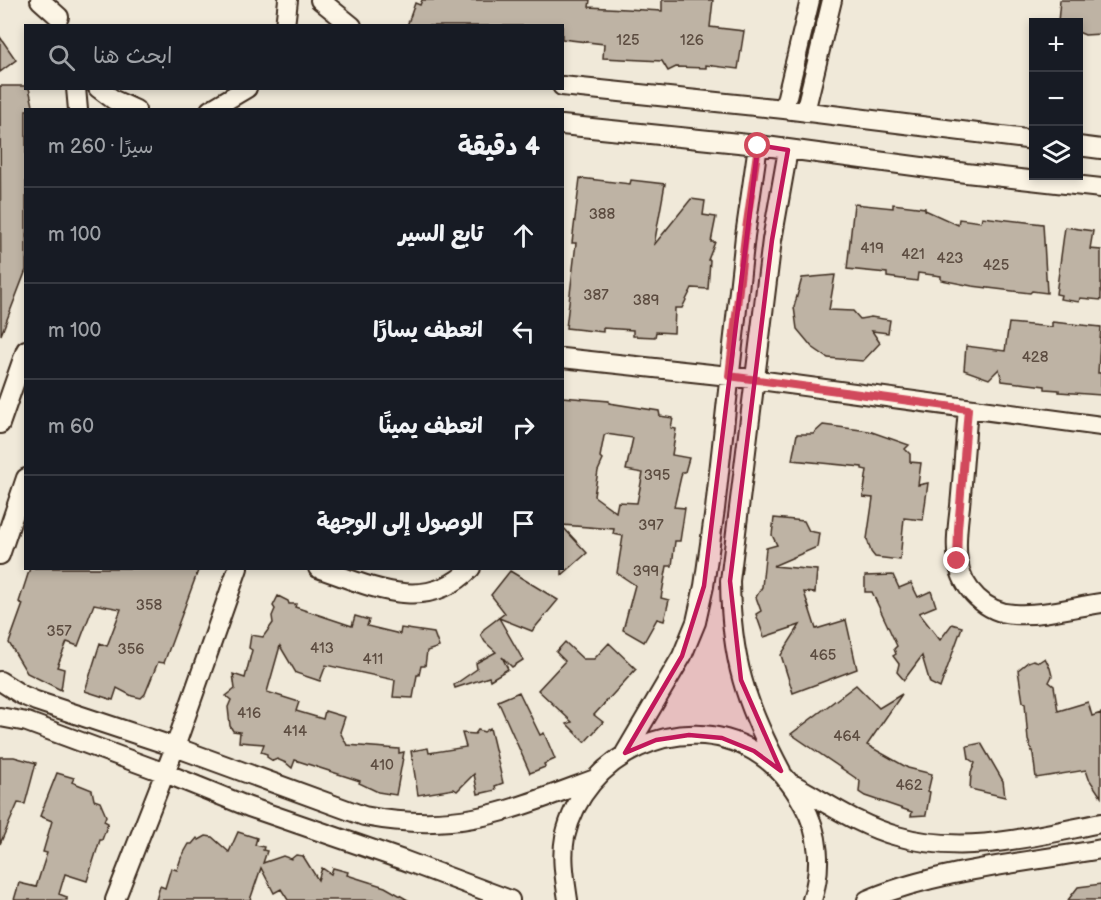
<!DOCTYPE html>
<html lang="ar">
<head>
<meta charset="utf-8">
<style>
  :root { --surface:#171b24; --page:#20242c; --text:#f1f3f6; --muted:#9ea1a6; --line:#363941 }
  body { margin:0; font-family:"Balsamiq Sans","Playpen Sans Arabic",sans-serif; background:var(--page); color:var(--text); direction:rtl }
  .controls { position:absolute; right:18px; top:18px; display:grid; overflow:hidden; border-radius:0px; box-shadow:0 3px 9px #0003 }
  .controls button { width:54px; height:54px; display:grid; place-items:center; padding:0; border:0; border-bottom:2px solid var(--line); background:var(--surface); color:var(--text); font:30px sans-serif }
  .stop { position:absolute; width:18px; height:18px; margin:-14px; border:4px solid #d1495b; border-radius:50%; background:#fff }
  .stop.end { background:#d1495b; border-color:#fff; box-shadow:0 2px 6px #0008 }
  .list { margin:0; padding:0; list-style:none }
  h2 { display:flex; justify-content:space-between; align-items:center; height:78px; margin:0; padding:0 24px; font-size:26px }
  h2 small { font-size:20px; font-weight:400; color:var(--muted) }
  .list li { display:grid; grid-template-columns:39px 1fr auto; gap:18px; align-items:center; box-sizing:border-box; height:96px; padding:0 24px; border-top:2px solid var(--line) }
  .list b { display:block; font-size:22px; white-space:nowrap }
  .list em { font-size:20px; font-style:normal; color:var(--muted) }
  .icon { flex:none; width:33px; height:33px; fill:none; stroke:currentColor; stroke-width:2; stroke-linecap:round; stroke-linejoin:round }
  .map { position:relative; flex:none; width:1101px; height:900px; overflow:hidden; direction:ltr }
  .search { position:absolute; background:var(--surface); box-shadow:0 3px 9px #0003; left:24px; top:24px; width:540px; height:66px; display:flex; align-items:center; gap:15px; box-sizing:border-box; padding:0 21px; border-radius:0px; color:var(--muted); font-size:22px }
  .panel { position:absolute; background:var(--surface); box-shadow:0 3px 9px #0003; left:24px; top:108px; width:540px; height:462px; border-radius:0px; direction:rtl }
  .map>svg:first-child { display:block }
  .building { fill:#beb3a4; stroke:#3b2a1e; stroke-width:1.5; fill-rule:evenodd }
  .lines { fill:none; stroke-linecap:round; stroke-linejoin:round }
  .minor-casing { stroke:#3b2a1e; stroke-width:22 }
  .minor { stroke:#fcf5e5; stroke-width:18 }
  .route { stroke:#d1495b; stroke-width:8 }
  .marked { fill:#c2185b; fill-opacity:0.2; stroke:#c2185b; stroke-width:4.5; stroke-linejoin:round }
  .labels { text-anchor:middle; stroke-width:4.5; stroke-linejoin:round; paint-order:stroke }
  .number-label { font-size:15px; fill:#5c4c40 }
</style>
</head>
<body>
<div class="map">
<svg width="1101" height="900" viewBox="0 0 1101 900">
  <rect width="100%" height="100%" fill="#f0e9d9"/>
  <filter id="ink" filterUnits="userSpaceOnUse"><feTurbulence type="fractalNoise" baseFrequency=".0167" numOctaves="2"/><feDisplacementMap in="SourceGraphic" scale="12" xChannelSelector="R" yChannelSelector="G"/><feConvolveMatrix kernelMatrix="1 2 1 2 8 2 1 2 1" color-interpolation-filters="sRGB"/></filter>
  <g filter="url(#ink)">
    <!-- building -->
    <path class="building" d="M422,0h168l-1,7 73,4v-11h51l-3,27 34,4 -6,38 -32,-4v3l-30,-1 -8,4 -6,-10 -59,-3 1,-14 -42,-5v-13h-155l8,-23 5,2z
      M1060,0h41v34l-16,1 -7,-3v-10h-20z
      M0,37l16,23 -16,12z
      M0,86h26v2h3l5,22h-8v160l-25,65z
      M580,178l50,6 1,-4 34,4 -11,61 37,-46 14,2 -2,14 13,2 -5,25h4l-7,18h2l-2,29 -16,-1 -10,20h-7l-1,25 -18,-1 -1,5 -22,-1v-6l-30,-2v4l-37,-4 10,-85h-4z
      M854,204l39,4v-4l32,4v2l33,15 1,-6 22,3 1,-5 61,7 4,69 -15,-2 -2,2 -58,-7 -31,-6v-4l-23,-3 -1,8 -30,-4v-4l-40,-4z
      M1065,227l28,4 -3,18 11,1v50l-21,-2 -1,4 -19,-3 1,-4 -5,-1z
      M835,275l-6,35 24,1 7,8 11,-2 19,3 -2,13 -16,-2 8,12 -17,18 -35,-3 -16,-11 -15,-18 -3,-22 8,-29z
      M1052,322l49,5 -3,46h3v22l-42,-3v-2l-14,-1v-3l-43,-5 -3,-12 -10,10 -25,-9 2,-24 39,5 4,-28 43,4z
      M562,397l47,4v2l50,8 1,5 13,2 -2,10 5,1 -4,26 17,3 -4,14h-3l-8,35 11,1 -5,33h-5l-3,25h-5l-6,32 8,2 -5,21 -7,-2 -13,23 -21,-12 12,-45 -18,-12 6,-37 -10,-2 1,-5 -52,-4zM606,434l27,4 -7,32 17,3 -6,30 -19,-1 -2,10 -22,-16 4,-25 5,-11 -3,-3 4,-21z
      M823,425l46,6 40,14 -4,4 5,5v8l11,1 -3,22 10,-2 -5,37 -19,-2 -4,42 -25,-3 -4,-5 -4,-13 6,-41 -10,-1 4,-27 -5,-1v-2l-70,-7 5,-26h16z
      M774,518l30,3 5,10 10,2 -2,14 -44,19 44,4 -2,23 -11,-1 12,37 30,-9 11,49 -64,24 -12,-38 19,-30 -36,12 -8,-23 5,-3 -5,-14 6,-10 4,-39 11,-3 -5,-10z
      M562,526l25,27 -25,22z
      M30,568h169l-35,95 -6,-1 -13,32 -4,4 -9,-2 -15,-8 -4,12 -28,-9 15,-48 7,3 14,-37 -27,-5 -16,42 -11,-4 -10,25 7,2 -3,21 -34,-17 -18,-30 14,-39 -4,-2z
      M510,571l48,29 -26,31 -33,-13 24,42 -11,7 -10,-10 6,12 -18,11 -1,-3 -34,11 -1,-3 23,-16 -1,-6 20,-11 -11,-10 -4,-7 3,-6 21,-16 -14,-18z
      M893,575l6,13 12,-5 7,14 13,-6 5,15 -17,7 21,27 12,-16 10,3 -22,61 -10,-5 -8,-27 -18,24 -7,-8 2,-8 -6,-8 3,-2 -2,-5 3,-3 -25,-54h-7v-16z
      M278,596l10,5 1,3h7l-1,3 57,19 3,-10 14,4 -2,6 33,8 1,-6 33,5 5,14 -12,4 -2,15h-4l-2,9h-2l-4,23 -20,-1 2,-17 -69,-15 -6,16 -24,-8 -16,-27 -13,46 32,10 -3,9 27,8 2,-8 20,6 -5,15 7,13 52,4v4l5,-1 -8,43 -18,-3 -19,-9 1,-2 -65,-21 -3,8 -6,-5 -9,-4 -4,2 -6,-4v-3l-6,-2 3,-8 -25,-2 1,-10 -7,-1 -3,-5 -2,-19 3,-7 -5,-4 9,-7 -2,-15 12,4 7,-28 -3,-2 2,-13 12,2 10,-14 -1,-7 3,-7 -2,-3z
      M565,642l18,17h11l15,-16 27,26 -42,46 9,7 -18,20 -18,-18 5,-2 -34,-32 27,-29 -9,-9z
      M1045,658l5,10 2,8 -3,6 5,4 4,25 30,-9 4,14 9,-3v84l-12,-18 -3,-9 -50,8 -3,-24 -5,-14 -3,-37 -2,-1 -5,-32 10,-8 5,-2 6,2z
      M856,685l23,23 23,-14 -35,51 41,23 24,6 -4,17 2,1 -4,23 -15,1 1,-4 -47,-16 -6,-4 1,-11 -69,-47z
      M519,692l21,43 4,-2 11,26 -11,5 1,3 -15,6 -32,-72z
      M490,728l13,55 -8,3 1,4 -18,4 -4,-20 -17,17 -3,-2 -36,6 -7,-44 17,-3 1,5 37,-6 -4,-14 13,1 3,-4 6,2z
      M981,743l22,38 2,16 -35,-8 1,-16 4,-10 -6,-4 -2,-13z
      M0,757h14l22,6 -11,41 -7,-1 -18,41z
      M57,773l17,5 -2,4 20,8 2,10 6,2 6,14 -2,5 4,2 -6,17h-2l-13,41 -22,-7 -6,20 8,3v3h-53l5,-17 17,4 11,-34 -4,-1 9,-31 -12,-5z
      M238,832l19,6 -2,7 9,2 -1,3 4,1 -4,12 20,-7 8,3 5,-4 7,1 15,24 4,-12 9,6 2,-6 15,4 -1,3 38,12 23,13h-120l-7,-11 -7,4 -13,-25 -11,32h-94l4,-14 5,2 6,-20 6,2 4,-12 8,-14h3l5,-6 2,2 7,-4 6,1 17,15z
      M1101,884v16h-33l10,-13z"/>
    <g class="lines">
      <defs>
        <path id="minor" d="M40,0l19,17
          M320,0l32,26
          M285,26l3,-26
          M562,86l222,23 250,31
          M76,88l2,22
          M98,88l16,12 22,10
          M784,109l26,-109
          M210,110l37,-22
          M805,112l27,-112
          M562,125l196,20 208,28 135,15
          M1078,146l23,3
          M562,358l167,18 372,50
          M968,409c-3,33 -5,65 -8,97 -2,18 -5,38 -2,55 4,28 28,52 56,53 28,2 59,-7 87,-11
          M0,424l26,-74
          M0,555l26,-77
          M318,568c52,18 108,47 153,0
          M0,681l22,14 14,6 139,46 189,69c95,18 144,-5 231,-37
          M0,717l27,5 138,51 84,34 154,53 107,40
          M625,753l57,-97 14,-34 8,-36 11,-77 30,-273 13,-91
          M781,771c-36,-68 -50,-112 -51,-190l42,-341 16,-90
          M794,785c33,18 66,41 103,51 68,20 137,0 204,-13
          M115,900l60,-153 63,-179
          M568,900c-3,-21 -7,-42 -3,-63 18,-82 116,-129 189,-86 22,13 37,31 49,53 17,29 19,64 9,96
          M867,900c70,-30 158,-37 234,-51"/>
      </defs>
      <!-- minor casing -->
      <use href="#minor" class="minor-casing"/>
      <!-- minor -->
      <use href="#minor" class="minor"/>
    </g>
  </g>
  <g class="lines" filter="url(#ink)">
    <!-- route -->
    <path class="route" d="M758,146l-13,90 -16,140 239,33 -10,120 -1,32"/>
  </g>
  <!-- marked area -->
  <path class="marked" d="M758,145l30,5 -16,90 -42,341 11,99 40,91 -27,-20 -32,-13 -33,-3 -33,5 -31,13 57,-97 22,-70z"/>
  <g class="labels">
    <!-- number labels -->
    <g class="number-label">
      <text x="628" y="45">125</text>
      <text x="692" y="45">126</text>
      <text x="602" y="219">388</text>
      <text x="872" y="253">419</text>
      <text x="913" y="259">421</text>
      <text x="950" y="263">423</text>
      <text x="996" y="270">425</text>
      <text x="596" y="300">387</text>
      <text x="646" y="305">389</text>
      <text x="1035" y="362">428</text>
      <text x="657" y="480">395</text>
      <text x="651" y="530">397</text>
      <text x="646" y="576">399</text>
      <text x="149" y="610">358</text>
      <text x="59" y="636">357</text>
      <text x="322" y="653">413</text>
      <text x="131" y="654">356</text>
      <text x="823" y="660">465</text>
      <text x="373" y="664">411</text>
      <text x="249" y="718">416</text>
      <text x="295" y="736">414</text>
      <text x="847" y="741">464</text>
      <text x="382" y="770">410</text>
      <text x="909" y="790">462</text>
    </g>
  </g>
</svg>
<div class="controls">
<button>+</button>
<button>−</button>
<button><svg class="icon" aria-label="layers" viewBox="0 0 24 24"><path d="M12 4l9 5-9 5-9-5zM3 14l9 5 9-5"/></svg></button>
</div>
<div class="stop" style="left:758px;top:146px"></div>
<div class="stop end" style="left:957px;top:561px"></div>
<div class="search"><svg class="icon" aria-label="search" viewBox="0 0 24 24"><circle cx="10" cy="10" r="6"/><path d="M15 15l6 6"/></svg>ابحث هنا</div>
<section class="panel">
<h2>4 دقيقة<small>سيرًا · 260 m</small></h2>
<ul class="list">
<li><svg class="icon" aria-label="ahead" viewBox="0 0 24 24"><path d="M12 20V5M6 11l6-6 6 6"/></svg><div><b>تابع السير</b></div><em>100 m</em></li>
<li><svg class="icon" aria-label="left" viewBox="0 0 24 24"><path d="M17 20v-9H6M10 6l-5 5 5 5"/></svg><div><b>انعطف يسارًا</b></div><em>100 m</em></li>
<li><svg class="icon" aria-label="right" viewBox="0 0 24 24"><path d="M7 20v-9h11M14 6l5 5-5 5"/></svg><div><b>انعطف يمينًا</b></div><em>60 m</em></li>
<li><svg class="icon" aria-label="arrive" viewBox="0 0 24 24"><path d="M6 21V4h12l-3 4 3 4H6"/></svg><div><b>الوصول إلى الوجهة</b></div></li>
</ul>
</section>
</div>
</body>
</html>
